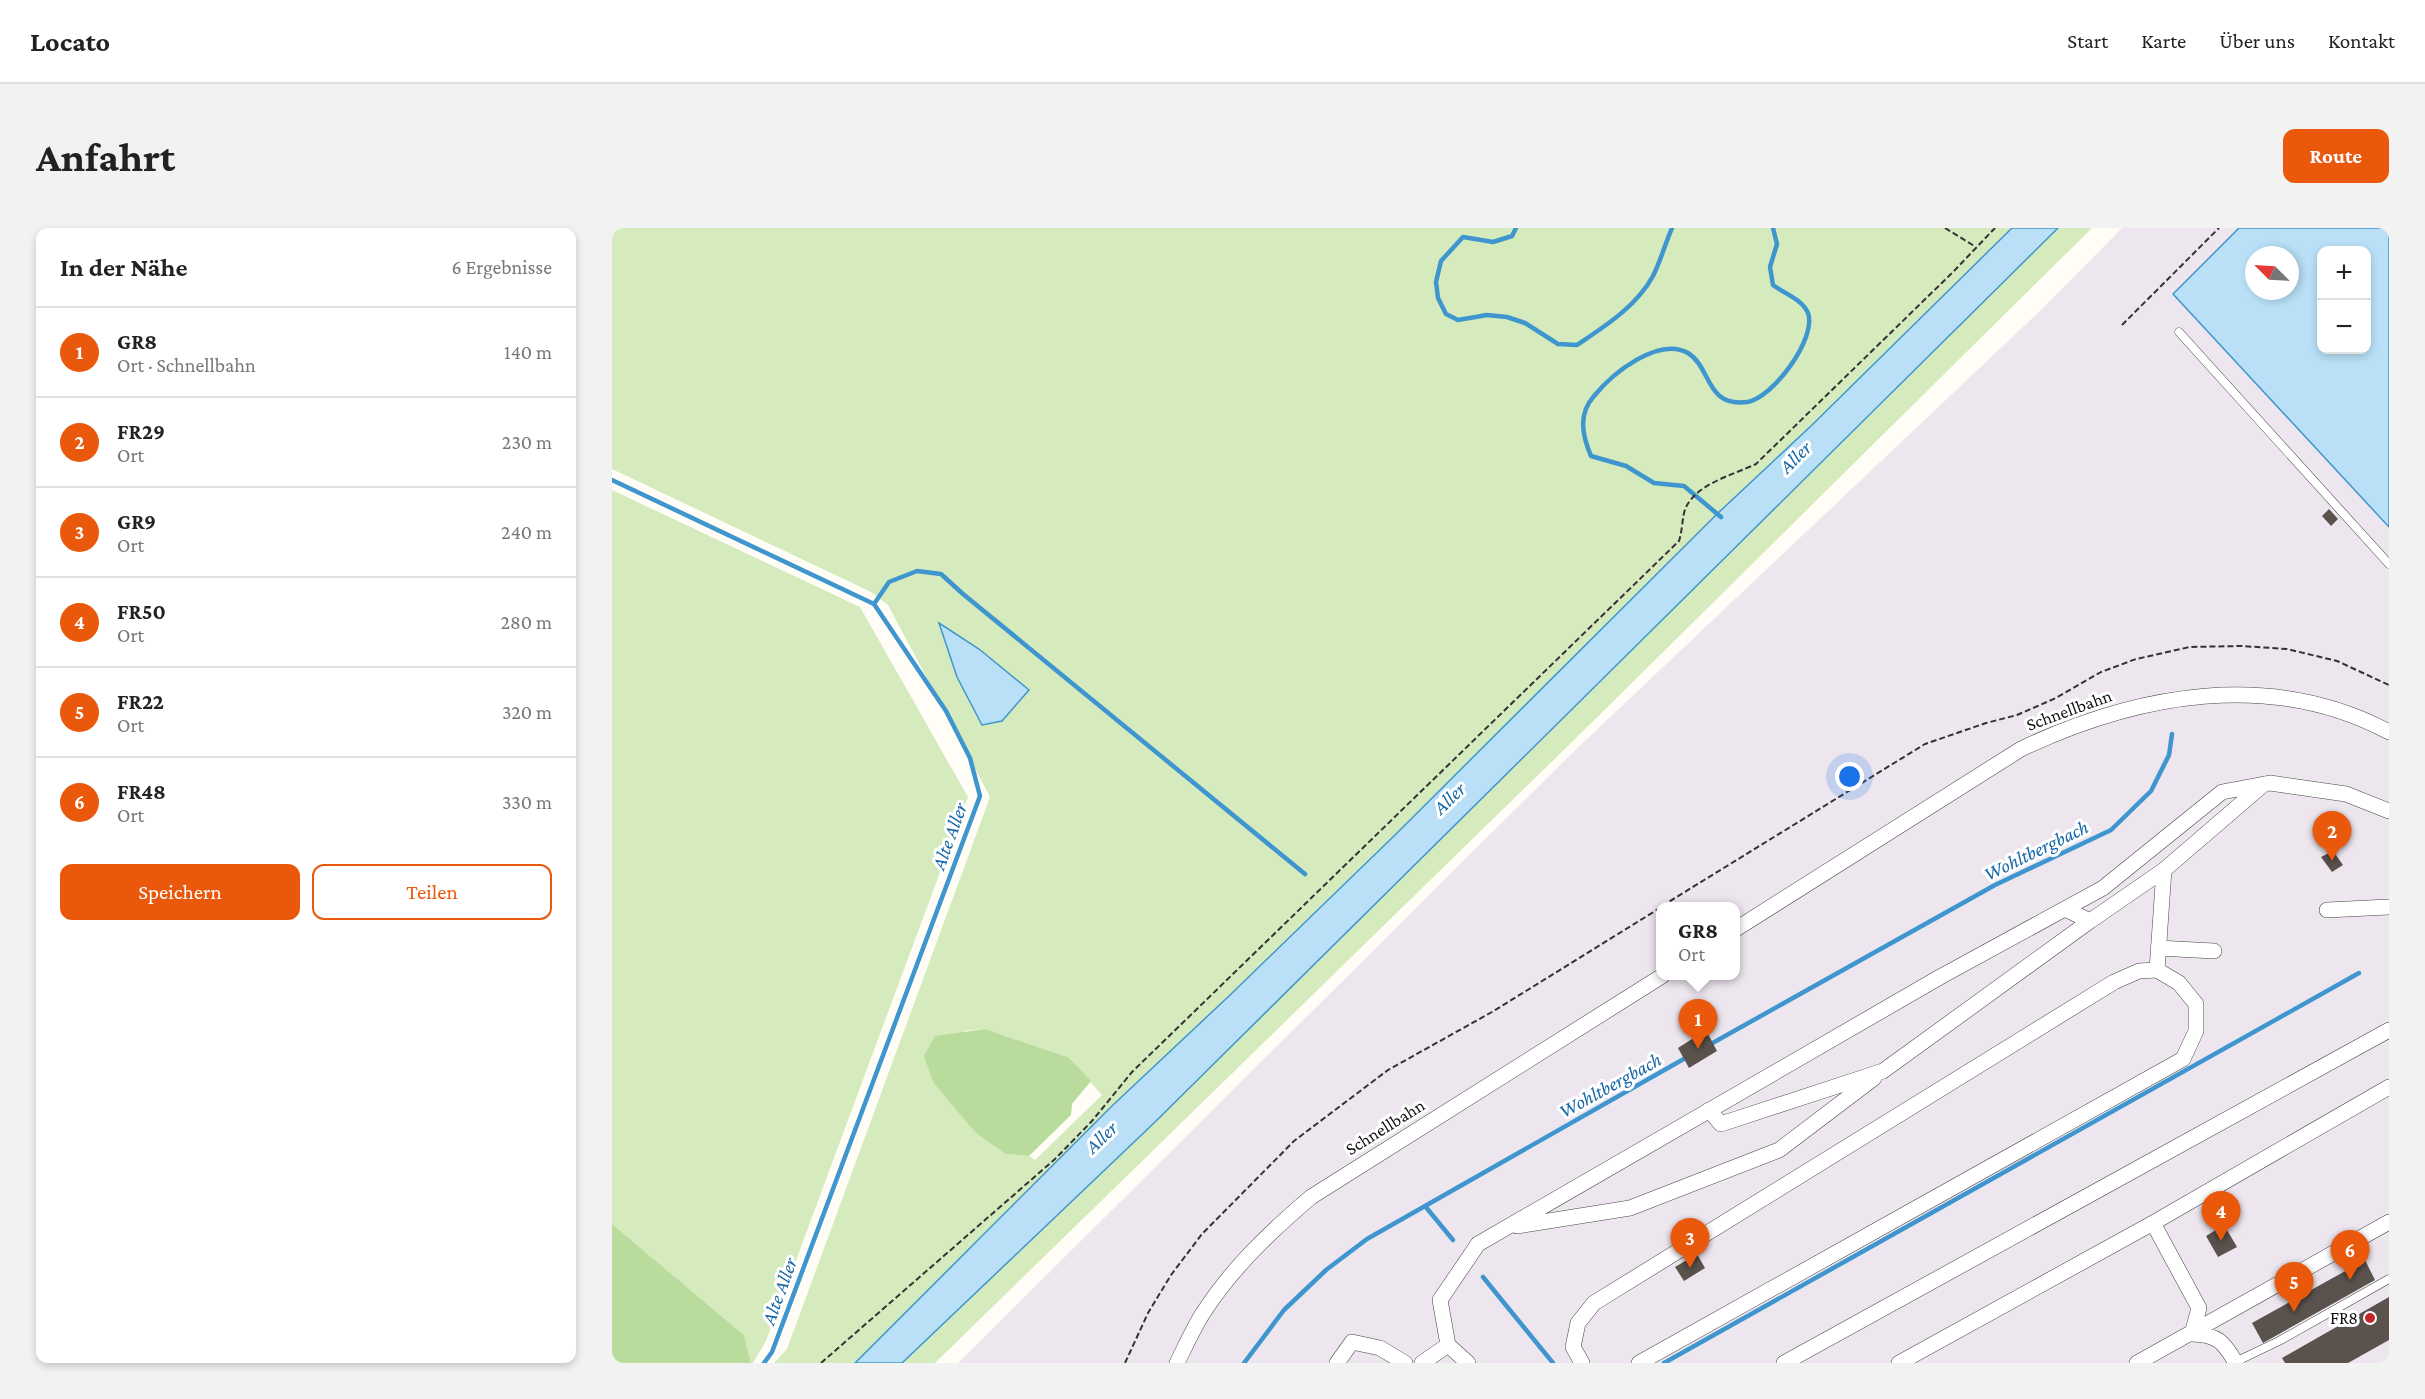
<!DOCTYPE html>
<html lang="de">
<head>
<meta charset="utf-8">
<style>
  :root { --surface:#fff; --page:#f2f2f2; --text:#222; --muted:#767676; --line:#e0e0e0; --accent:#ea580c }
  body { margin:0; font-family:"Crimson Pro",serif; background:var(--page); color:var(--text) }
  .controls { position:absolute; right:18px; top:18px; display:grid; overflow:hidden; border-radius:12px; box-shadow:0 3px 9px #0003 }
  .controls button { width:54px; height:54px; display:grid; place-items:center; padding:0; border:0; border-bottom:2px solid var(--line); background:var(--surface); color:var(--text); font:30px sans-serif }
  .compass { position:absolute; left:1633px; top:18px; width:54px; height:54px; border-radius:50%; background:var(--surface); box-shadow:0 3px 9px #0003; rotate:294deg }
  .you { position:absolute; left:1238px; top:549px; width:21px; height:21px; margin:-15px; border:4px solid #fff; border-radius:50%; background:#1a73e8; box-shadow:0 0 0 9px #1a73e833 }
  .badge { display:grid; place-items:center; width:39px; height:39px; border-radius:50%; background:var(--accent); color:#fff; font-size:20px; font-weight:700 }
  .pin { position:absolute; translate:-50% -50px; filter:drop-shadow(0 2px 3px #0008) }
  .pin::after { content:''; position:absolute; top:32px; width:21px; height:18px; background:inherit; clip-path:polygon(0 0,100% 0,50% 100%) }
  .popup { position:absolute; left:1044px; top:674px; width:84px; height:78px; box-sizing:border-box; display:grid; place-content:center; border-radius:12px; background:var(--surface); filter:drop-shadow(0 2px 4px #0005); font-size:20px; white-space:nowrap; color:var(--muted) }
  .popup b { font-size:22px; color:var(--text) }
  .popup::after { content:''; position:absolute; left:50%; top:100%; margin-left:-12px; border:12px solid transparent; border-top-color:var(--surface) }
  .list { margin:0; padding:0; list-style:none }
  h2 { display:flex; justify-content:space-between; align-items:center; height:78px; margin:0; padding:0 24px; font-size:26px }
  h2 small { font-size:20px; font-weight:400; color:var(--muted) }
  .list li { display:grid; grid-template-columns:39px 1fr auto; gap:18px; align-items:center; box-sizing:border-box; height:90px; padding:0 24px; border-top:2px solid var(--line) }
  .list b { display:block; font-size:22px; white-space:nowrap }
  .list p { margin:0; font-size:20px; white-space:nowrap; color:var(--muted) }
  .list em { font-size:20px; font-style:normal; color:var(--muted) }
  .actions { display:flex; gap:12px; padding:18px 24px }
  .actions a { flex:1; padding:14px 0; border:2px solid var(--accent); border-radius:12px; text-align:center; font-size:21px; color:var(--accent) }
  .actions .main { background:var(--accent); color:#fff }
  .map { position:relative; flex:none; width:1777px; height:1135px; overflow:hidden; border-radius:12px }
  header { display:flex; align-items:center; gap:36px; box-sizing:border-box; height:84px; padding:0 30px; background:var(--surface); border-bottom:2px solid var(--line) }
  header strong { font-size:28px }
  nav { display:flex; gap:33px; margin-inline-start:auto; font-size:21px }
  .intro { display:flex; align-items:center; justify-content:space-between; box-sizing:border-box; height:144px; padding:0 36px }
  h1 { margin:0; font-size:42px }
  .button { padding:15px 27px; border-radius:12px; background:var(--accent); color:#fff; font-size:21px; font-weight:700 }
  main { display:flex; gap:36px; padding:0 36px }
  aside { flex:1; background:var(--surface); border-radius:12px; box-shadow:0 3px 9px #0003 }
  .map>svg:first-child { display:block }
  .industrial { fill:#eee6ef; fill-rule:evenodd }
  .green { fill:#d5ebbd; fill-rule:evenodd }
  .forest { fill:#b9dc9c }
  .water { fill:#b9e0f7; stroke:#3f96cf; stroke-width:1.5; fill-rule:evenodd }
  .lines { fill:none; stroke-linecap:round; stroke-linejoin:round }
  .stream { stroke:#3f96cf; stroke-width:4.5 }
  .building { fill:#5a524d }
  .lane-casing { stroke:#444; stroke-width:9 }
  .street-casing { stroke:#444; stroke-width:16 }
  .path { stroke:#333; stroke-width:2; stroke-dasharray:6 3; stroke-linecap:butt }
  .lane { stroke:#fff; stroke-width:8 }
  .street { stroke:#fff; stroke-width:15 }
  .poi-dot { fill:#c4262e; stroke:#fff; stroke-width:2 }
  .labels { text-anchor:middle; stroke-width:6; stroke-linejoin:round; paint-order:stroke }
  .street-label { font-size:18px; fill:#111; stroke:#fff }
  .poi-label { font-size:18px; fill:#111; stroke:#fff; text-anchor:end }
  .water-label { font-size:20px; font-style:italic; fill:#1768a6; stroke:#fff }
</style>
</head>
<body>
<header>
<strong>Locato</strong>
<nav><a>Start</a><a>Karte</a><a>Über uns</a><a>Kontakt</a></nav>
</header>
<div class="intro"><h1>Anfahrt</h1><a class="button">Route</a></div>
<main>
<aside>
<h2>In der Nähe<small>6 Ergebnisse</small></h2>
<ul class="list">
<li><span class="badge">1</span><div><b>GR8</b><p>Ort · Schnellbahn</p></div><em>140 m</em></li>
<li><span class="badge">2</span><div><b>FR29</b><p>Ort</p></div><em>230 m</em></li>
<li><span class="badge">3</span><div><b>GR9</b><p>Ort</p></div><em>240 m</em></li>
<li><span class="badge">4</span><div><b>FR50</b><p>Ort</p></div><em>280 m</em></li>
<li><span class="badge">5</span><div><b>FR22</b><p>Ort</p></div><em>320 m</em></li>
<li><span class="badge">6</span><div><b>FR48</b><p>Ort</p></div><em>330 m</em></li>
</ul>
<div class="actions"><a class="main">Speichern</a><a>Teilen</a></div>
</aside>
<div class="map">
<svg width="1777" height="1135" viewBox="0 0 1777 1135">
  <rect width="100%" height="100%" fill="#fffdf5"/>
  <!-- industrial -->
  <path class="industrial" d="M1510,0h267v1135h-1431l611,-607 472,-446zM1710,22h44v100h-44zM1642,27h36v36h-36zM1048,678h76v70h-76z"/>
  <!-- green -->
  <path class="green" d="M0,0h1480l-521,515 -636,620h-161l13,-14 203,-552 -102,-192 -17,-13 -259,-123zM373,801l83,28 34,38 -67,65 -6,-4 -23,-2 -42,-123z
    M0,262l248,117 108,190 -202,544 -13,22h-2l-7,-28 -132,-111z"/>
  <!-- forest -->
  <path class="forest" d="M373,801l83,28 23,24 -19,23 -1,11 -42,41 -23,-2 -30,-21 -43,-51 -9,-26 11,-20z
    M0,996l132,111 7,28h-139z"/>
  <!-- water -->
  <path class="water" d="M1400,0h46l-904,895 -252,240h-47l258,-258 116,-109 167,-162 321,-320 95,-89z
    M1627,0h150v299l-216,-233zM1710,22h44v100h-44zM1642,27h36v36h-36z
    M327,395l40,26 50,41 -27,31 -20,4 -25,-48z"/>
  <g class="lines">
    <!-- stream -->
    <path class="stream" d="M904,0l-4,8 -19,6 -30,-5 -22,24 -5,21 2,16 8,16 12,6 29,-5 20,2 18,6 33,21 19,1c28,-19 59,-38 76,-69 8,-16 12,-32 19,-48
      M0,252l262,124 72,107 24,47 10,38 -208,556 -8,11
      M1109,289l-37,-31 -30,-3 -28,-17 -35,-10c-9,-21 -13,-42 3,-60 18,-22 64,-60 94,-43 24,15 17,54 59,49 26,-4 70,-64 61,-89 -6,-14 -23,-19 -35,-28l-3,-18 7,-23 -4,-16
      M262,376l15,-22 28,-11 24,3 22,20 342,280
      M1097,817l286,-160 116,-55 40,-39 18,-36 3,-21
      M813,978l28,34
      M871,1049l70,86
      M632,1135l40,-53 42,-40 41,-31 322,-183
      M1052,1135l695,-390"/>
  </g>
  <!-- building -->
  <path class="building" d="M1717,281l9,10 -7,7 -9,-10z
    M1721,623l10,14 -11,7 -11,-15z
    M1094,802l11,21 -28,17 -11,-20z
    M1612,997l13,22 -19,10 -12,-21z
    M1085,1026l8,14 -21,13 -9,-14z
    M1753,1032l10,20 -112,63 -11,-20z
    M1777,1069v43l-41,23h-63l-3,-5z"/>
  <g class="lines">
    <defs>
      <path id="lane" d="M1567,104l210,232
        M1623,1134l44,-21 110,-62"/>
      <path id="street" d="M1453,681l25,12 74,-51
        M1715,682l62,-3
        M1124,701l285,-180c116,-55 250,-80 368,-17
        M1546,720l56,3
        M1545,742l7,-100 100,-86
        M1097,882l12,14 162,-53 207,-150
        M1541,995l46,85 -7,26
        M905,998l113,-18 149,-58 95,-72
        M1580,1106c26,1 31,7 44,29
        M836,1117l20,18
        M565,1135c8,-16 16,-34 26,-50 29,-45 67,-81 108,-116l351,-221
        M725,1135l15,-21 28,6 25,15
        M810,1135l26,-18 -8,-45 38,-56 462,-267 163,-89 119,-96 48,-9 76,11 43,17
        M970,1135l-9,-16 5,-24 16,-20 520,-321 25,-11 18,-1 22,13 17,21v27l-13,28 -544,304
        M1172,1135l605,-333
        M1287,1135l254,-140 236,-136
        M1525,1135l252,-141"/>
    </defs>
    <!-- lane casing -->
    <use href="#lane" class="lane-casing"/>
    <!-- street casing -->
    <use href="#street" class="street-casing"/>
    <!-- path -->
    <path class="path" d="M1333,0l31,19
      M1510,97l97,-97
      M1050,678l263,-162 61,-21 31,-8 39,-17 45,-26 35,-13 54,-12 51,-1 46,3 50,12 52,24
      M209,1135l234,-204 37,-38 40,-49 547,-531c3,-9 3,-19 5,-28 7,-28 49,-38 72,-49l197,-192 42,-44
      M513,1135l23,-50 23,-38 31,-41 92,-93 94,-71 104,-58 168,-104"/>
    <!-- lane -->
    <use href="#lane" class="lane"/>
    <!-- street -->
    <use href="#street" class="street"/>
  </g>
  <!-- markers -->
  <circle class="poi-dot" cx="1758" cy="1090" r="6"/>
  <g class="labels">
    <!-- street labels -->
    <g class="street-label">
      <text transform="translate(1457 482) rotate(-20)" y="6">Schnellbahn</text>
      <text transform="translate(773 899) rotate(-32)" y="6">Schnellbahn</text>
    </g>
    <!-- poi labels -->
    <g class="poi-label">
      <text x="1746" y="1096">FR8</text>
    </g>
    <!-- water labels -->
    <g class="water-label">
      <text transform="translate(1183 229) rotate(-45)" y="7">Aller</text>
      <text transform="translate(837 570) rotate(-44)" y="7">Aller</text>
      <text transform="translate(337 608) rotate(-70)" y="7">Alte Aller</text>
      <text transform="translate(1424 622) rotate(-26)" y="7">Wohltbergbach</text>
      <text transform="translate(998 857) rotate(-29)" y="7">Wohltbergbach</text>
      <text transform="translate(489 909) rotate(-44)" y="7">Aller</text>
      <text transform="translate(167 1063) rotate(-70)" y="7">Alte Aller</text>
    </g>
  </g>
</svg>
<div class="controls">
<button>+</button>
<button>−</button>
</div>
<svg class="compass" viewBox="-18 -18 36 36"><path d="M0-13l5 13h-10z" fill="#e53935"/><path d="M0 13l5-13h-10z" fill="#767676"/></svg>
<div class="you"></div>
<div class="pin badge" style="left:1086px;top:821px">1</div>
<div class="popup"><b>GR8</b>Ort</div>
<div class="pin badge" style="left:1720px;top:633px">2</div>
<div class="pin badge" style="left:1078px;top:1040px">3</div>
<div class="pin badge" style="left:1609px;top:1013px">4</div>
<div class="pin badge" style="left:1682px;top:1084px">5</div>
<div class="pin badge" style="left:1738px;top:1052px">6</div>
</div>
</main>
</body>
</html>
